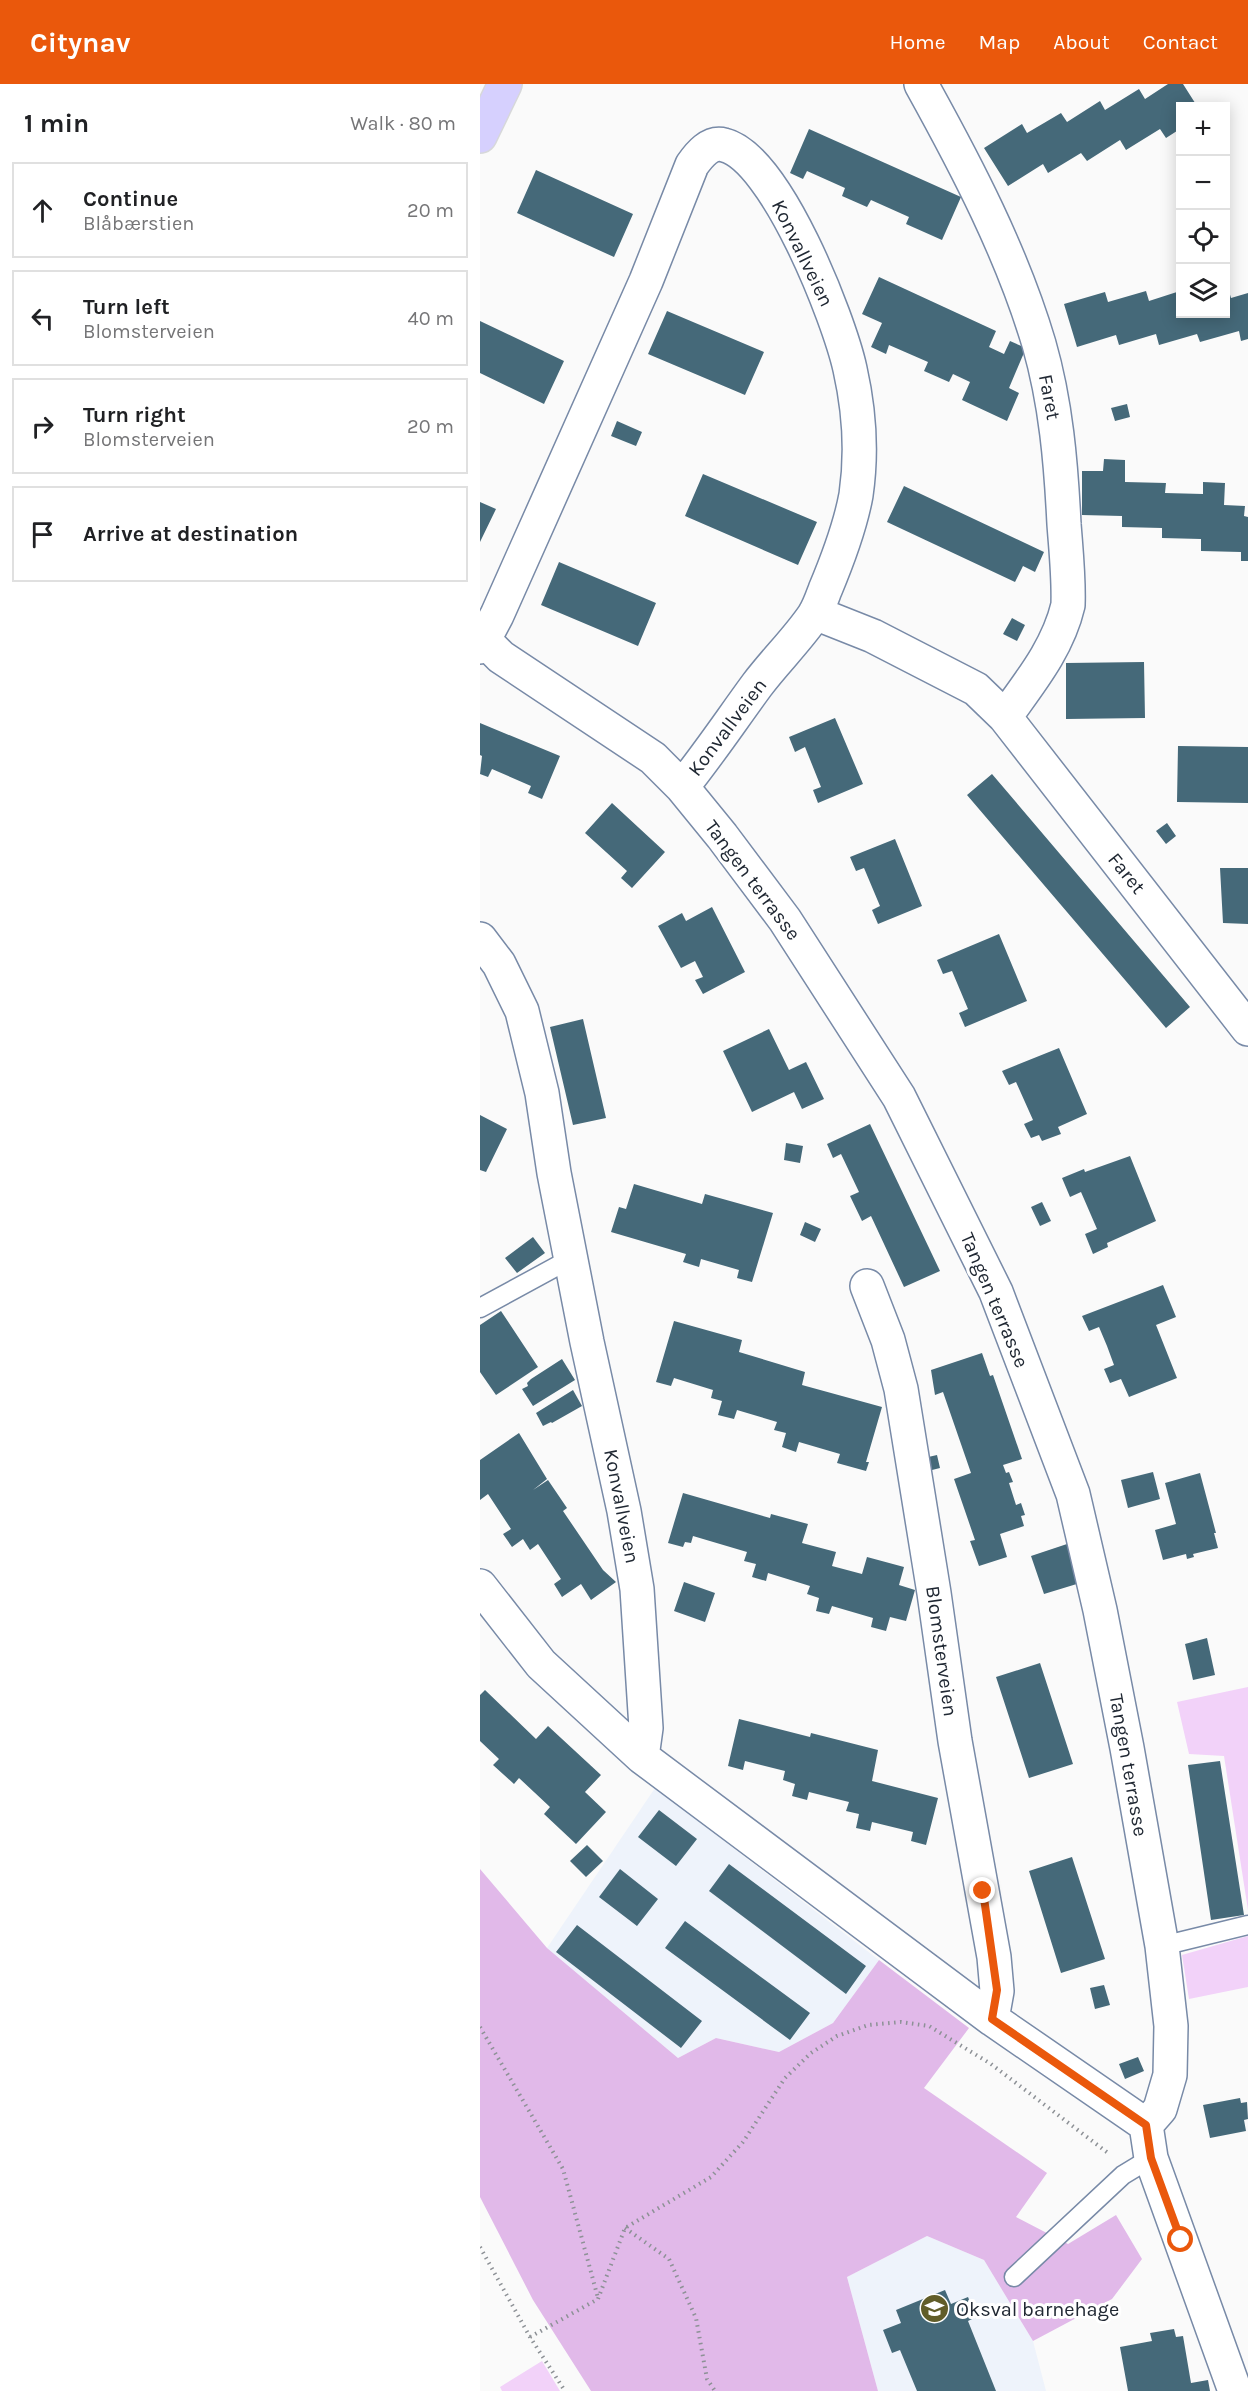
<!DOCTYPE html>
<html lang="en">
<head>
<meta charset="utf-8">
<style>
  :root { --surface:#fff; --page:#f6f6f6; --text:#202124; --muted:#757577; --line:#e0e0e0; --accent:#ea580c }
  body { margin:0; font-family:Karla,sans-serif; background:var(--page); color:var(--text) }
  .controls { position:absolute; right:18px; top:18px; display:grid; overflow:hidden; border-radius:0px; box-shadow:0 3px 15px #0003 }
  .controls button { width:54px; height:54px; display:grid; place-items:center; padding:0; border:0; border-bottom:2px solid var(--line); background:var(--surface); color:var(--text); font:30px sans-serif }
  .stop { position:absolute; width:18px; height:18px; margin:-14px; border:4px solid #ea580c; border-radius:50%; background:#fff }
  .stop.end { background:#ea580c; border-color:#fff; box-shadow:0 2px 6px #0008 }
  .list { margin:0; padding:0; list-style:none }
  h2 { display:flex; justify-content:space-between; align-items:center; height:78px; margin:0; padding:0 24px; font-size:26px }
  h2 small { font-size:20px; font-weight:400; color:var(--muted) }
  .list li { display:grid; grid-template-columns:39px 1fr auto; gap:18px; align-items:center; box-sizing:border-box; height:96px; margin:0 12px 12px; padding:0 12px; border:2px solid var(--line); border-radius:0px }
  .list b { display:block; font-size:22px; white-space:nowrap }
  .list p { margin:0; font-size:20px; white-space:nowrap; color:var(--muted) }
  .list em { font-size:20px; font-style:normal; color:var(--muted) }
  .icon { flex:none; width:33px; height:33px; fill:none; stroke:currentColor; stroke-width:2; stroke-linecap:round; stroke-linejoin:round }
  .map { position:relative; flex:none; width:768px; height:2307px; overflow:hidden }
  header { display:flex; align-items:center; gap:36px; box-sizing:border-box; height:84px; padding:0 30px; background:var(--accent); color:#fff }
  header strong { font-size:28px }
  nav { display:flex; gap:33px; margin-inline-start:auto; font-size:21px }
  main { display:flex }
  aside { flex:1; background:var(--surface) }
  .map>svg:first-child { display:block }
  .built { fill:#eef3fb }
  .green { fill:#f2d2f9 }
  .forest { fill:#e1b9e9 }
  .building { fill:#456979 }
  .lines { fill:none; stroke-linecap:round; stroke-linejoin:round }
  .service-casing { stroke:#788aa7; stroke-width:21 }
  .minor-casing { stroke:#788aa7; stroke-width:36 }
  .primary-casing { stroke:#d7d8da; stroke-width:36 }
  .path { stroke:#8d9196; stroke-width:4; stroke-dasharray:1.5 4.5; stroke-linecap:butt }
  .service { stroke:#fff; stroke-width:18 }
  .minor { stroke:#fff; stroke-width:33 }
  .primary { stroke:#d6d0fe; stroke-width:33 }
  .route { stroke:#ea580c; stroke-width:8 }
  .labels { text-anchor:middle; stroke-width:6; stroke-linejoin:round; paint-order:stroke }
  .street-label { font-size:20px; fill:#202833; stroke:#fff }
  .poi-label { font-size:20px; fill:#202833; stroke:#fff; text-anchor:start }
</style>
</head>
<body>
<header>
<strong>Citynav</strong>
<nav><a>Home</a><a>Map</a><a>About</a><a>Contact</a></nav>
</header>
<main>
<aside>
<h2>1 min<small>Walk · 80 m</small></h2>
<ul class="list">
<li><svg class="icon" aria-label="ahead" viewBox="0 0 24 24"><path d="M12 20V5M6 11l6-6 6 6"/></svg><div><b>Continue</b><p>Blåbærstien</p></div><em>20 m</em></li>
<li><svg class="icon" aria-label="left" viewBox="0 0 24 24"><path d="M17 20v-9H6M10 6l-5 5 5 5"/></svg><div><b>Turn left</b><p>Blomsterveien</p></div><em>40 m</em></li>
<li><svg class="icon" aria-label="right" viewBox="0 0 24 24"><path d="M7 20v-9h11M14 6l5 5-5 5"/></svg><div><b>Turn right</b><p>Blomsterveien</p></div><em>20 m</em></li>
<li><svg class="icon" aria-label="arrive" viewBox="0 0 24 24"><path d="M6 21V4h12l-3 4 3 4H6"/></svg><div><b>Arrive at destination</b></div></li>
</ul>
</aside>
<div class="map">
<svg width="768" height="2307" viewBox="0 0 768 2307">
  <rect width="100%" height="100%" fill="#fafafa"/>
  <!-- built -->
  <path class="built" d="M175,1704l224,172 -46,63 -54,29 -63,-14 -38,20 -131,-110z
    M447,2152l57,24 49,81 13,50h-168l-31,-114z"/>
  <!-- green -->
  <path class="green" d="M768,1603v223l-24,-154 -35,-2 -12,-52z
    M768,1852v51l-59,12 -7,-44z
    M62,2277l18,30h-58l-2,-4z"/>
  <!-- forest -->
  <path class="forest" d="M0,1785l67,79 131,110 38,-20 63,14 54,-29 46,-63 90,68 -45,60 123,85 -31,44 52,27 48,-29 26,44 -30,40 -79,42 -49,-81 -57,-24 -80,41 31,114h-287l-58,-91 -53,-103z"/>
  <!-- building -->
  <path class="building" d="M688,0h15l14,22h-17v23l-14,9 -6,-9 -34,21 -6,-10 -33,21 -6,-8 -33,20 -5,-9 -35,22 -24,-38 38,-24 5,9 34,-20 6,9 33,-21 5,9 34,-21 6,10z
    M329,45l152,68 -19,43 -36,-16 3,-7 -38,-17 -4,7 -25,-11 3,-8 -38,-17 -4,8 -13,-6z
    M56,86l97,44 -19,43 -97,-44z
    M399,193l117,54 -7,16 15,7 6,-13 16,7 -17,40 10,5 -12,28 -45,-21 8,-18 -17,-8 -4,8 -25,-11 4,-9 -39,-17 -3,9 -15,-7 11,-24 -20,-9z
    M746,197l5,17 17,-5v46l-7,2 -2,-10 -39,11 -3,-8 -38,11 -3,-11 -37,11 -3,-10 -39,12 -13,-43 41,-12 3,10 38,-11 3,10 31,-10v23h46z
    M187,227l97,41 -19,43 -97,-41z
    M0,237l84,40 -20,43 -64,-31z
    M647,320l3,13 -15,4 -4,-13z
    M137,337l25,11 -6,14 -25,-10z
    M624,375l21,1v22l41,1 -1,10 38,1v-12l22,1 -1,22 21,1 -1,10 4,1v44h-7v-9l-40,-1v-12l-39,-1v-10l-40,-1v-11l-40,-1v-44h21z
    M223,390l114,48 -19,43 -113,-49z
    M424,402l140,66 -9,20 -12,-6 -8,16 -128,-60z
    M0,418l16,7 -16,33z
    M79,478l97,41 -18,43 -97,-41z
    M532,534l13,7 -8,16 -14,-7z
    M664,578l1,56 -79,1v-56z
    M355,634l28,66 -45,19 -5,-13 8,-3 -16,-40 -10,5 -6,-15z
    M0,639l80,33 -18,43 -14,-6 3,-7 -39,-17 -4,8 -8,-3 2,-18 -2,-1z
    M698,662l70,1v56l-71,-1z
    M512,690l198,233 -24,21 -199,-233z
    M132,719l53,49 -33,36 -11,-10 6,-7 -42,-38z
    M687,739l9,13 -10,8 -10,-13z
    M415,755l27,67 -44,18 -6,-14 8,-4 -16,-38 -8,3 -6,-14z
    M740,784h28v56l-25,-1z
    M232,823l33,65 -42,22 -8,-14 8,-3 -8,-16 -14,7 -23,-42 24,-13 4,8z
    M519,850l28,67 -62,26 -6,-14 9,-4 -16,-38 -9,3 -6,-14z
    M103,935l23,99 -33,7 -23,-98z
    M289,945l20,41 17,-8 18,37 -22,10 -8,-17 -42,20 -29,-61z
    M579,964l28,66 -29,13 3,7 -19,7 -3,-6 -8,3 -7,-14 9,-4 -17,-38 -7,3 -7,-14z
    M0,1031l27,14 -21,43 -6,-2z
    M390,1040l70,147 -36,16 -33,-71 -9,5 -12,-25 9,-4 -18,-38 -8,4 -6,-14z
    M306,1059l17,3 -3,17 -16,-3z
    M650,1072l26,65 -49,22 1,4 -15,7 -8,-20 12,-5 -16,-37 -11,5 -8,-19 22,-9 1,3z
    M154,1100l68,20 3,-10 68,19 -21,69 -15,-4 2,-8 -38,-11 -2,8 -16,-5 3,-8 -75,-22 8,-25 7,2z
    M562,1118l9,19 -11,5 -9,-19z
    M325,1138l16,7 -6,13 -15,-7z
    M53,1153l12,16 -28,20 -12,-15z
    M683,1201l13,32 -20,8 21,53 -48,19 -8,-18 -11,4 -6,-14 10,-4 -7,-19 -8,-19 -10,4 -7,-15z
    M21,1227l37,56 -42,28 -16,-23v-47z
    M194,1237l68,19 -3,12 66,20 -3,13 80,22 -16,55h3l-3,9 -29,-8 3,-9 -41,-12 -3,10 -14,-5 4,-14 -12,-3 3,-8 -40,-12 -3,9 -16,-4 4,-14 -11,-3 2,-8 -39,-12 -3,8 -15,-4z
    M502,1269l8,23 3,-1 29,84 -19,6 3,8 3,-1 4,10 -4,1 7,22 5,-2 4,12 -4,1 3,10 -24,8 7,23 -28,9 -9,-25 5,-1 -21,-61 17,-6 -28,-81 -8,3 -4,-25z
    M82,1275l13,21 -42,26 -11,-17 6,-3 -1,-3 4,-4z
    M93,1306l9,16 -30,17 -1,-1 -8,4 -7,-13z
    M39,1349l28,46 -14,11 15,-10 19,28 -4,3 40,59 13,12 -25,18 -10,-16 -19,13 -8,-13 7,-5 -23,-35 -8,6 -7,-11 -11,8 -9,-13 8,-5 -23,-35 -8,6v-40z
    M457,1371l3,13 -12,3 -4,-13z
    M673,1388l7,27 -32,9 -7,-28z
    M720,1389l16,60h-2l4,15 -25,6 1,3 -7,2 -1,-5 -23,6 -8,-30 21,-6 -11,-41z
    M203,1409l87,25 1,-4 37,10 -6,19 34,9 -4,14 30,8 5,-17 37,10 -5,18 16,5 -9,31 -16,-4 -4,14 -15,-4 2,-9 -41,-12 -3,8 -13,-3 3,-13 -12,-4 3,-8 -42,-13 -2,8 -14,-4 4,-13 -12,-3 3,-9 -54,-16 -2,7 -6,-1 -2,5 -15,-4z
    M587,1460l13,39 -36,11 -13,-38z
    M204,1498l31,11 -10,29 -31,-11z
    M727,1554l8,37 -22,5 -8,-36z
    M560,1579l33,101 -44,14 -33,-101z
    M5,1606l51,49 12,-13 53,49 -16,17 21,20 -30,32 -32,-30 6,-7 -31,-29 -5,6 -21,-19 6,-6 -19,-18v-46z
    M259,1635l71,18 1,-4 67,17 -6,31 66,17 -12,47 -15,-4 2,-9 -41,-10 -2,9 -14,-3 3,-14 -13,-3 3,-9 -40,-10 -2,8 -15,-4 3,-12 -12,-4 2,-9 -40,-10 -2,9 -15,-4z
    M740,1677l24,154 -33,5 -23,-155z
    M179,1726l38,29 -21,27 -38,-29z
    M107,1761l16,16 -17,16 -16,-16z
    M592,1773l33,102 -44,14 -32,-102z
    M249,1780l137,102 -20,28 -137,-103z
    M140,1785l38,30 -21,27 -38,-29z
    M205,1837l125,92 -20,27 -125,-92z
    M97,1841l125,96 -21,27 -125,-96z
    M624,1901l6,20 -15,4 -5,-21z
    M658,1973l6,14 -19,8 -6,-15z
    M760,2014l1,5 6,-1 1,17 -4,1 2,11 -36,7 -7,-33z
    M465,2206l6,14 17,-7 8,20 -8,4 28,70h-79l-17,-41 -8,3 -9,-23 18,-7 -5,-13z
    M694,2245l2,8 7,-1 8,47 17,-3 2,11h-82l-8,-44 32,-6 -2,-8z"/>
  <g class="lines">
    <defs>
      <path id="service" d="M0,1224l92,-50
        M682,1862l86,-21
        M534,2193l109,-102 28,-17"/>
      <path id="minor" d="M441,0c46,83 91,169 118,260 17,59 22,119 25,180 2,27 5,54 4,81 -10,43 -38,77 -63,112
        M335,529l58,23 103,53 29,28 243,312
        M0,552l21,21 152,101 29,29 40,49 63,84 114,177 97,195 77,202 27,116 27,138 35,198 9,80 -1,49 -10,34 -14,16
        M0,563l17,-32 149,-334 46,-116c7,-10 18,-24 32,-20 52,12 115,174 126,224 9,40 12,85 6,126 -6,33 -18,64 -31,95 -3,8 -6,17 -11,25 -17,25 -39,46 -57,70 -25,34 -49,70 -75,102
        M0,855l19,25 23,47 20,82 12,80 33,169 37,169 13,78 9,139 -4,29
        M387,1202l21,54 13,49 33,204 21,148 39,216 3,34 -5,28
        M0,1502l61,78 101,93 350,262 154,106
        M666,2041l5,33 84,233"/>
      <path id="primary" d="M0,52l25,-52"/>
    </defs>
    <!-- service casing -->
    <use href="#service" class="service-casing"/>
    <!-- minor casing -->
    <use href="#minor" class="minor-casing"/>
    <!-- primary casing -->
    <use href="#primary" class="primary-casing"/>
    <!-- path -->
    <path class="path" d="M0,1943l83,142 35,129
      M145,2144l44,31 27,59 11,61 8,12
      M0,2163l50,90 35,54
      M50,2253l68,-38 27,-71 86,-51 32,-35 42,-64 26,-25 26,-17 31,-11 33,-3 28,4 62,38 117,89"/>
    <!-- service -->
    <use href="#service" class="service"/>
    <!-- minor -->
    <use href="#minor" class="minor"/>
    <!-- primary -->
    <use href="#primary" class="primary"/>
  </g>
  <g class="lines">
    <!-- route -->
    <path class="route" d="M503,1807l14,99 -5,29 154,106 5,33 30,82"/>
  </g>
  <!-- icons -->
  <defs>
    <symbol id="school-disc" viewBox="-11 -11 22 22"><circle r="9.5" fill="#615d29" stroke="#fff"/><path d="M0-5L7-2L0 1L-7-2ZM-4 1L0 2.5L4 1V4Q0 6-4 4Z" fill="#fff"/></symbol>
  </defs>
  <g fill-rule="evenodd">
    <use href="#school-disc" x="438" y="2208" width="33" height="33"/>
  </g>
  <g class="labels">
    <!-- street labels -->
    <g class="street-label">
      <text transform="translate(323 169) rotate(64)" y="7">Konvallveien</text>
      <text transform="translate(570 313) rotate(79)" y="7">Faret</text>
      <text transform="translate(247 643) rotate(-53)" y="7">Konvallveien</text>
      <text transform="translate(647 789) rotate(51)" y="7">Faret</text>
      <text transform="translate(273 796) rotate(53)" y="7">Tangen terrasse</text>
      <text transform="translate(515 1216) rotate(67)" y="7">Tangen terrasse</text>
      <text transform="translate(142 1422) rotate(79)" y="7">Konvallveien</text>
      <text transform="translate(462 1567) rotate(82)" y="7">Blomsterveien</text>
      <text transform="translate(649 1681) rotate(80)" y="7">Tangen terrasse</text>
    </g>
    <!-- poi labels -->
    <g class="poi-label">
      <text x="476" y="2232">Oksval barnehage</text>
    </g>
  </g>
</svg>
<div class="controls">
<button>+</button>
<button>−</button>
<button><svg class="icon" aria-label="locate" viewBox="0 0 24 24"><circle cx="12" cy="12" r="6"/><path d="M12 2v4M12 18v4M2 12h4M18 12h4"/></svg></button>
<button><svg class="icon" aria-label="layers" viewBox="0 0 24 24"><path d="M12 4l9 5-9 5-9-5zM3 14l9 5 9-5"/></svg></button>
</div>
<div class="stop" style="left:701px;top:2156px"></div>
<div class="stop end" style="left:503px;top:1807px"></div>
</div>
</main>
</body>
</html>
